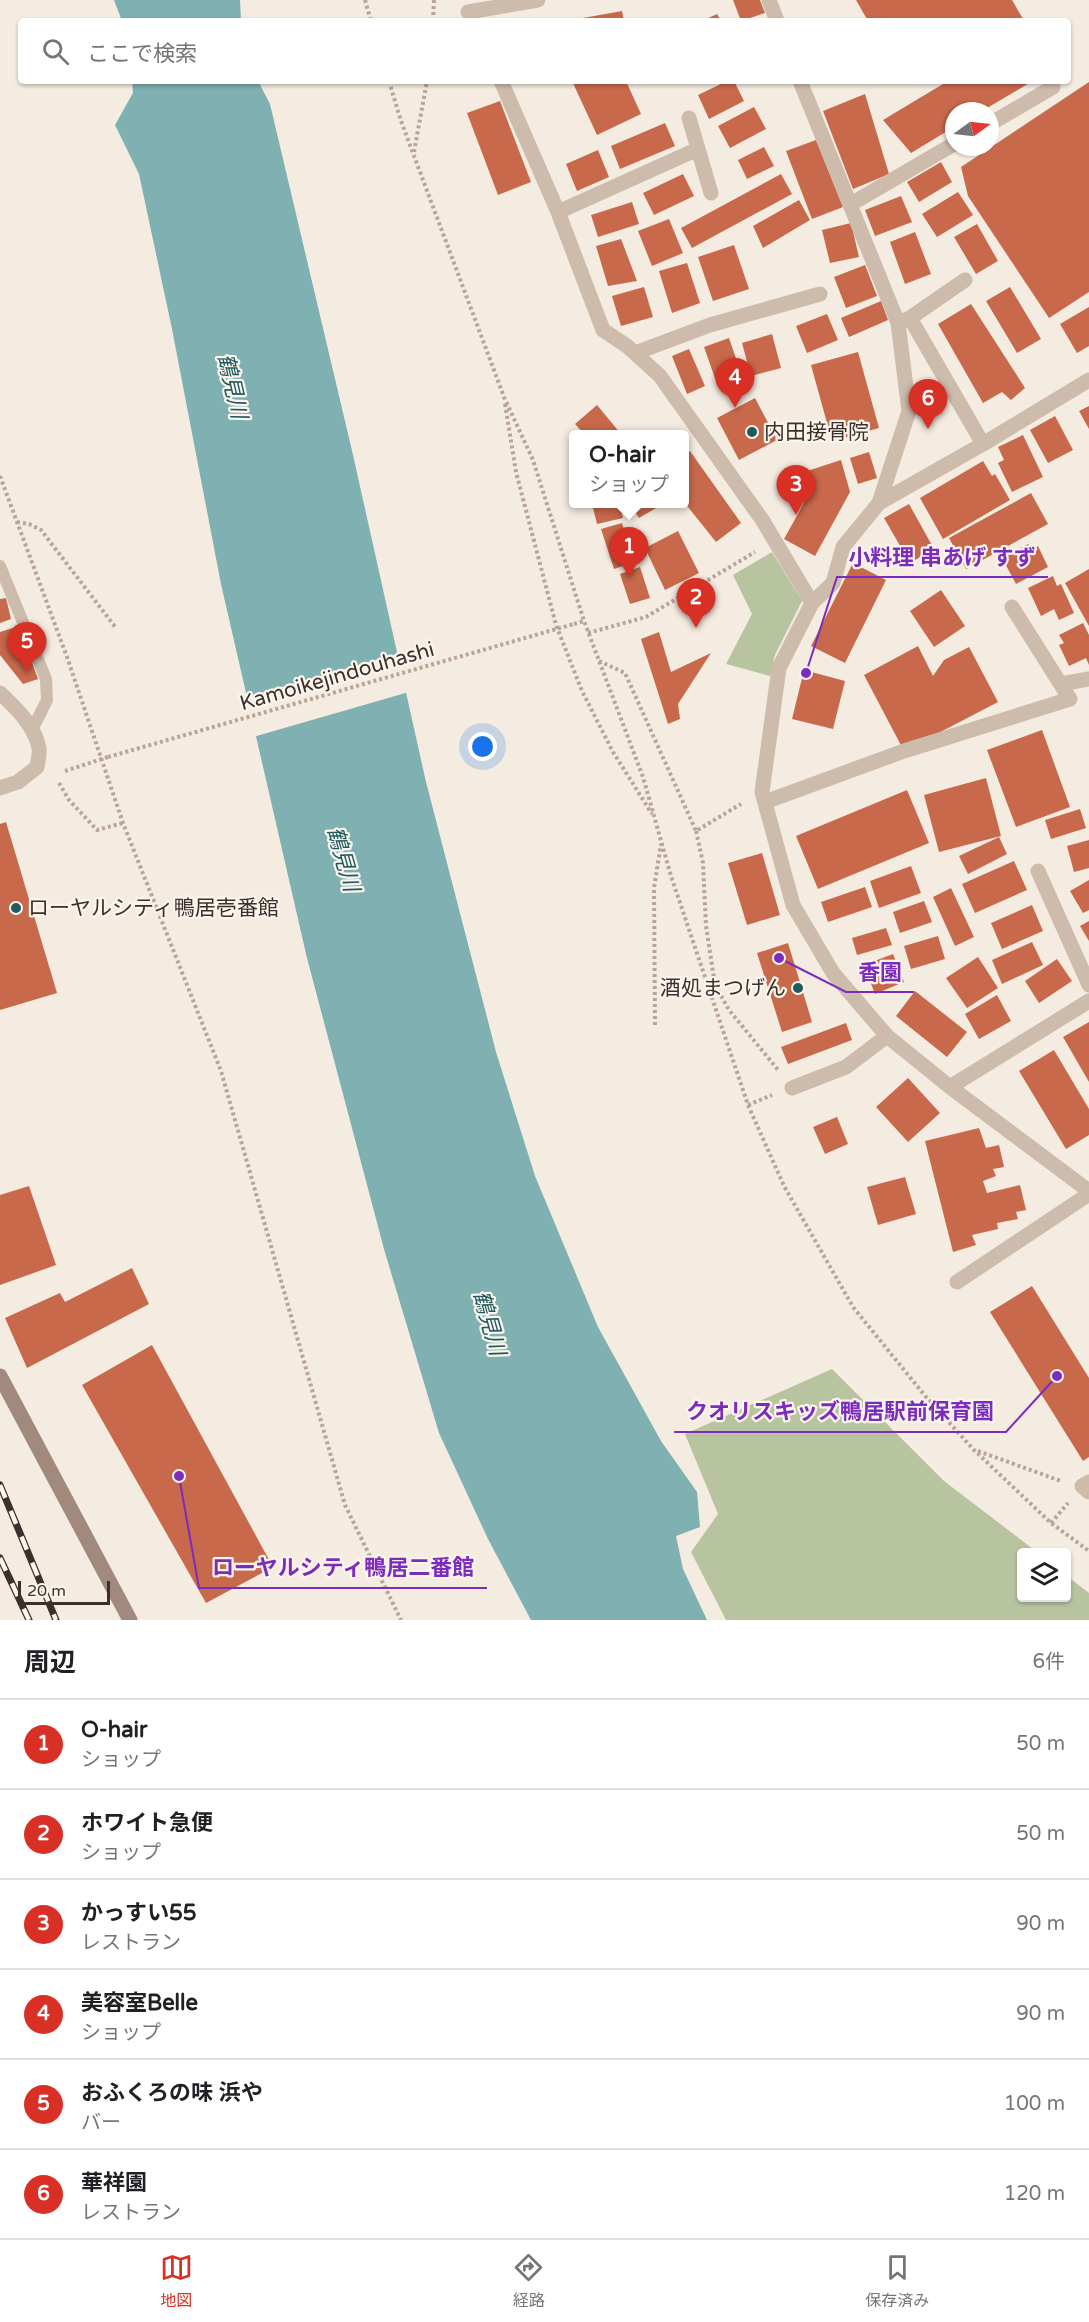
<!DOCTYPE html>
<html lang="ja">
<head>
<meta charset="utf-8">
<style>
  :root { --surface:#fff; --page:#f6f6f6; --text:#202124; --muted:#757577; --line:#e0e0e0; --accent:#d93025 }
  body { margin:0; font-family:"Varela Round","Noto Sans JP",sans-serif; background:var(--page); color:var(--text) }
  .controls { position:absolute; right:18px; bottom:18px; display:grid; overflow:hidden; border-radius:6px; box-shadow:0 2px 4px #0004 }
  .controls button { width:54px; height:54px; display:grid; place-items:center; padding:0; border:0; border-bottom:2px solid var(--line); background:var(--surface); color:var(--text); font:30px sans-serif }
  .compass { position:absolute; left:945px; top:102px; width:54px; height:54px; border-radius:50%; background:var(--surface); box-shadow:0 2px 4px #0004; rotate:75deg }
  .scale { position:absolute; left:18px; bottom:15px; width:92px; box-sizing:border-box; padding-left:6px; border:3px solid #3b302b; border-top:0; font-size:16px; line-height:21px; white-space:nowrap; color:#3b302b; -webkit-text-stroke:4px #fbf5ee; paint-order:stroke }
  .you { position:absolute; left:483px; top:747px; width:21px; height:21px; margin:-15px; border:4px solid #fff; border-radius:50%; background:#1a73e8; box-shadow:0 0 0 9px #1a73e833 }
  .badge { display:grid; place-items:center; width:39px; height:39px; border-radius:50%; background:var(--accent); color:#fff; font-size:20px; font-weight:700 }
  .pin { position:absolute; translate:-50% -50px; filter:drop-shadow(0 2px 3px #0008) }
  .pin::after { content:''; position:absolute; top:32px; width:21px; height:18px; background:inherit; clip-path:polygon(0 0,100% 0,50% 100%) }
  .popup { position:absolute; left:569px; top:430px; width:120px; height:78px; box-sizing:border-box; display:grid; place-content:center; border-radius:6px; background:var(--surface); filter:drop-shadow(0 2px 4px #0005); font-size:20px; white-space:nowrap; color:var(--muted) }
  .popup b { font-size:22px; color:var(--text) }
  .popup::after { content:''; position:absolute; left:50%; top:100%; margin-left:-12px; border:12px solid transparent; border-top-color:var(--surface) }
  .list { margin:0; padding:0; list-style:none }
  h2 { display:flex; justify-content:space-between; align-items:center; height:78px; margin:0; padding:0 24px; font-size:26px }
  h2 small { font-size:20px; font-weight:400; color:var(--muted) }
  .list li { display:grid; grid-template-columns:39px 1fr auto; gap:18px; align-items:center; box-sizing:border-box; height:90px; padding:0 24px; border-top:2px solid var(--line) }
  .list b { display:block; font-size:22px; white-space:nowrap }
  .list p { margin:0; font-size:20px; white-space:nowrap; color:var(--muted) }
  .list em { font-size:20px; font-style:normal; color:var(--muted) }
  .icon { flex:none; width:33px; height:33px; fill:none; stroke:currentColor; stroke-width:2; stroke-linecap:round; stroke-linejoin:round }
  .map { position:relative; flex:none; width:1089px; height:1620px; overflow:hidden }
  .search { position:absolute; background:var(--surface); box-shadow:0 2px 4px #0004; left:18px; right:18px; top:18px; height:66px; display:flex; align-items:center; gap:15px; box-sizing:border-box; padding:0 21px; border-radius:6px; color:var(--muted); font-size:22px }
  .sheet { height:618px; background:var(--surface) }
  nav { display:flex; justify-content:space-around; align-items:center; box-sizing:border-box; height:84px; border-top:2px solid var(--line); background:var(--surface); font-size:16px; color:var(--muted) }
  nav a { display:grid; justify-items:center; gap:3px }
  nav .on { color:var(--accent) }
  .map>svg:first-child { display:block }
  .green { fill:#b8c4a0 }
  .water { fill:#7fb0b2 }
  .pier { fill:#f4ebe1 }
  .building { fill:#c8694b }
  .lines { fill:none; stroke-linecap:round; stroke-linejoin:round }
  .path { stroke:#b9a596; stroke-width:4; stroke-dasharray:3 3; stroke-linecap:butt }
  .lane { stroke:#cdbbac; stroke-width:12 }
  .street { stroke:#cdbbac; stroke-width:15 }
  .secondary { stroke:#a18a7d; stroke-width:15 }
  .rail-casing { stroke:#3b302b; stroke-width:7 }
  .rail { stroke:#fbf5ee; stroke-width:4.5; stroke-dasharray:14; stroke-linecap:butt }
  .path-bridge { stroke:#b9a596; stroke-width:4; stroke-dasharray:3 3; stroke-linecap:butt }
  .poi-dot { fill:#1f5a5e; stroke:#fbf5ee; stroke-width:2 }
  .labels { text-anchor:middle; stroke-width:4.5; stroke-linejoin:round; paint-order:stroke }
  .poi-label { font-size:21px; fill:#3b302b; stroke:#fbf5ee; text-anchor:start }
  .street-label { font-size:21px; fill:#3b302b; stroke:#fbf5ee }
  .water-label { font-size:22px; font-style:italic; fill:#1f5a5e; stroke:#fbf5ee }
  .leader { fill:none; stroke:#7b2cbf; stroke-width:2 }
  .callout-dot { fill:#7b2cbf; stroke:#fbf5ee; stroke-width:2 }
  .callout-label { font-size:22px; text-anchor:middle; font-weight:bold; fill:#7b2cbf; stroke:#fbf5ee; stroke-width:4.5; stroke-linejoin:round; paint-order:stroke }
</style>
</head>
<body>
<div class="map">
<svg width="1089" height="1620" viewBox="0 0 1089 1620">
  <rect width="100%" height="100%" fill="#f4ebe1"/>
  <!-- green -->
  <path class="green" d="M772,552l30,49 -27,54 -5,21 -44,-12 26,-50 -19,-39z
    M832,1369l112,112 93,71h-15v46h44l1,-22 22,17v27h-363l-35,-68 27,-38 -33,-80z"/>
  <!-- water -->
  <path class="water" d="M114,0h126l1,21h-119z
    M132,81h126l12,23 83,351 73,327 70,270 39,124 63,151 63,114 36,51 3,35 -24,9 7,33 24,51h-176l-43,-81 -49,-106 -55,-184 -77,-291 -86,-374 -49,-255 -33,-155 -24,-49 18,-32z"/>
  <!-- pier -->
  <path class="pier" d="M400,653l9,39 -156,45 -9,-39z"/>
  <!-- building -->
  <path class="building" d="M733,0h27l5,13 -24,8z
    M856,0h156l11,19 -155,2z
    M622,11l2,10h-52v-1z
    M717,14l4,7h-19z
    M572,81h54l15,33 -44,21z
    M727,81h7l10,20 -35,18 -11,-24z
    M948,81h85l-51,30h-28v16l-43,26 -28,-33z
    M1089,82v210l-40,26 -81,-122 -7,-29z
    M865,94l24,80 -36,15 -30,-78z
    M500,101l31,81 -33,13 -31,-82z
    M754,107l12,22 -36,19 -12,-22z
    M665,123l10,23 -55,23 -9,-23z
    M816,140l27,67 -31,12 -26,-68z
    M764,147l10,19 -27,13 -9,-19z
    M598,150l11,27 -32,14 -11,-27z
    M941,162l11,20 -33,20 -12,-20z
    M683,174l11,22 -40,19 -11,-22z
    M781,174l11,20 -100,54 -11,-20z
    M958,192l15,23 -36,22 -15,-23z
    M901,196l11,26 -37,14 -10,-26z
    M799,200l11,20 -47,28 -10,-22z
    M632,202l7,22 -41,13 -7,-22z
    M669,219l14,34 -31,13 -14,-35z
    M851,223l8,34 -29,6 -8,-33z
    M977,224l21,37 -22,13 -22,-37z
    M915,232l16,42 -26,10 -15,-42z
    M621,239l16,42 -29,5 -12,-40z
    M734,245l15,44 -36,12 -15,-44z
    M687,263l13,40 -28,10 -13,-42z
    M865,265l12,31 -31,12 -12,-31z
    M644,287l9,30 -32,9 -9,-30z
    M1010,287l31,52 -24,14 -31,-52z
    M881,301l7,19 -39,17 -8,-19z
    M971,304l54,84 -14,12 -9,-8 -19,11 -45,-79z
    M1089,307v39l-12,7 -17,-29z
    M827,314l11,26 -31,13 -11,-27z
    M772,334l9,34 -30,8 -9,-33z
    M729,338l14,41 -25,8 -14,-40z
    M689,349l16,37 -18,8 -15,-38z
    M858,352l21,76 -47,13 -21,-76z
    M755,398l22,42 -38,20 -22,-42z
    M597,405l24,29h-37l-9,-10z
    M1089,406v23l-10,-18z
    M1055,416l18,34 -25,13 -18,-33z
    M1023,435l20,42 -31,15 -14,-29 6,-3 -6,-13z
    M690,451l51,72 -25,19 -32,-40v-47z
    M869,452l8,26 -19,6 -8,-26z
    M841,460l9,32 -35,64 -31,-17 25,-45 -8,-21z
    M983,461l9,15 3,-2 15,26 -67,39 -23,-41z
    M1031,493l17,31 -82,45 -17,-31z
    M592,504h28l3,14 -26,6z
    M630,504h33l-24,14z
    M909,504l25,45 -24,14 -26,-45z
    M622,523l13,39 -21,7 -13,-40z
    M678,531l21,42 -34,17 -20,-42z
    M1028,544l3,6 7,-4 10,21 -32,17 -14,-26z
    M853,563l33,17 -41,83 -34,-17z
    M640,567l10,31 -20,6 -10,-30z
    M1089,569v57l-24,-43z
    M1053,576l4,10 4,-2 13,29 -15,7 -5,-11 -13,7 -13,-28z
    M941,590l24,36 -31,21 -24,-36z
    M6,598l5,21 -11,4v-24z
    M1083,623l6,12v30l-3,-7 -17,8 -10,-21 5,-2 -5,-8z
    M19,626l19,53 -15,5 -23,-29v-23z
    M659,632l12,40 40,-19 -33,51 2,15 -12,5 -27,-85z
    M918,646l15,30 11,-16 25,-13 29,55 -94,49 -40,-76z
    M804,670l41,11 -12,48 -41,-10z
    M1042,730l28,77 -54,20 -29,-77z
    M986,778l15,58 -62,16 -15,-57z
    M907,790l22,53 -111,46 -22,-53z
    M1080,809l6,19 -35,11 -6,-19z
    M6,822l51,171 -57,17v-186z
    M999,837l8,17 -39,20 -9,-18z
    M1089,840v28l-15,4 -7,-26z
    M762,853l18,62 -33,10 -19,-62z
    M1014,861l13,29 -52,23 -13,-29z
    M911,866l10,27 -42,15 -9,-27z
    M1089,880v30l-6,3 -13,-22z
    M865,887l7,20 -44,15 -7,-20z
    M951,888l23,49 -19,9 -22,-49z
    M924,901l8,21 -32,11 -7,-21z
    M1032,905l11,26 -41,18 -11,-26z
    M1089,921v20l-9,-15z
    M886,928l6,17 -35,10 -5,-17z
    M938,936l7,23 -34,10 -7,-23z
    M1032,942l11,23 -41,19 -10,-24z
    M788,943l24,79 -30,10 -25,-79z
    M893,954l11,28 -29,12 -11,-29z
    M978,957l20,31 -31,20 -21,-30z
    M1057,959l15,22 -33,22 -14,-22z
    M915,991l52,41 -20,25 -51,-41z
    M997,995l14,26 -32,18 -14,-25z
    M1089,1022v60l-26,-45z
    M846,1023l6,17 -64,24 -7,-17z
    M1054,1050l35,59v26l-23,14 -47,-78z
    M908,1078l32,35 -32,29 -32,-35z
    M837,1117l11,27 -23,10 -12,-27z
    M979,1128l7,20 13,-3 5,22 -11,2 3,7 -13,5 4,12 33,-8 6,25 -10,2 2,7 -21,4 1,6 -26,6 4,10 -23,7 -28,-111z
    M905,1177l11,37 -38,11 -11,-38z
    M29,1186l27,79 -56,20v-90z
    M132,1268l17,36 -122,64 -22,-50 55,-25 5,9z
    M1032,1286l57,92v79l-6,4 -93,-149z
    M152,1345l121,222 -67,36 -124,-218z"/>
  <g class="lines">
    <!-- path -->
    <path class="path" d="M365,0l6,21
      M433,21l1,-21
      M389,81l12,40 103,276 29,63 51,161 59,156 28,99 77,229 36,81 69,121 73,90 48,53 77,73 38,28
      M414,152l13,-71
      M505,404l11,68 40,153 26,66 31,61 39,62
      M0,476l67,181 56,166 98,248 124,434 56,115
      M17,522l12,2 12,6 75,98
      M574,624l10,-3
      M588,633l58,-16 109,-65
      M599,661l26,12 71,158 45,-27
      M65,771l43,-14
      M59,783l10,17 28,30 26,-7
      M696,831l7,32 3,63 9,59 14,25 50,61
      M655,1025l-1,-137 7,-44
      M748,1105l24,-10
      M978,1451l83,30
      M1051,1523l17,-20"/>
    <!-- lane -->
    <path class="lane" d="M0,566l46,113 1,21 -15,30"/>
    <!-- street -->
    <path class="street" d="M769,0l8,21
      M468,12l70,-12
      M501,81l57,131 45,118 24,16 33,30 103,145 49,82
      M800,81l98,242 12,-5
      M689,118l22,75
      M990,124l63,-37
      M851,204l103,-60
      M558,212l140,-63
      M965,280l-55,38 73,126
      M635,353l75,-28 110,-31
      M1089,380l-106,64 -104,59 -36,44 -10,36 -21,20 -33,65 -17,124 31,113 40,68 54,63 63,51 139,104
      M879,503l30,-92 -11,-88
      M1061,684l28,-5
      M0,693c15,14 35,33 39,55 1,5 -1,13 -2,19l-19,15 -18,6
      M765,802l139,-51 166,-52 -58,-92
      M1038,871l51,114
      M950,1087l139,-86
      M792,1088l54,-21 41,-31
      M957,1282l132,-88
      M1089,1482l-7,4 7,6"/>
    <!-- secondary -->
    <path class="secondary" d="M0,1376l130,244"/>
    <defs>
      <path id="rail" d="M0,1485l56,135
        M0,1558l29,62"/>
    </defs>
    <!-- rail casing -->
    <use href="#rail" class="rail-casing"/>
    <!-- rail -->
    <use href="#rail" class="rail"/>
    <!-- path-bridge -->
    <path class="path-bridge" d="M108,757l466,-133"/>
  </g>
  <!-- markers -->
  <g class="poi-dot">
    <circle cx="752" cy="432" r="6"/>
    <circle cx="16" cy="908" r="6"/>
    <circle cx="798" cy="988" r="6"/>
  </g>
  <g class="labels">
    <!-- poi labels -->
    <g class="poi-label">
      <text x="764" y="439">内田接骨院</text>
      <text x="28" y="915">ローヤルシティ鴨居壱番館</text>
      <text x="786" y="995" text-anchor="end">酒処まつげん</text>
    </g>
    <!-- street labels -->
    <g class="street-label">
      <text transform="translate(337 676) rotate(-16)" y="7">Kamoikejindouhashi</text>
    </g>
    <!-- water labels -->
    <g class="water-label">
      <text transform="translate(233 386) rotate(77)" y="8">鶴見川</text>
      <text transform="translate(344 859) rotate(74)" y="8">鶴見川</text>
      <text transform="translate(490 1323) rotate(74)" y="8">鶴見川</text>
    </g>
  </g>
  <!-- callouts -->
  <path class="leader" d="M806 673L837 577H1048M779 958L846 992H914M1057 1376L1006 1432H674M179 1476L199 1588H487"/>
  <g class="callout-dot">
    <circle cx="806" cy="673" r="6"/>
    <circle cx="779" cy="958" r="6"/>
    <circle cx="1057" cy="1376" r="6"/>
    <circle cx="179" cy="1476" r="6"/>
  </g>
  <g class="callout-label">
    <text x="942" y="565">小料理 串あげ すず</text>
    <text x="880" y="980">香園</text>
    <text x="840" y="1419">クオリスキッズ鴨居駅前保育園</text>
    <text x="343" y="1575">ローヤルシティ鴨居二番館</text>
  </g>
</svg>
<div class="controls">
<button><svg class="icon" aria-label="layers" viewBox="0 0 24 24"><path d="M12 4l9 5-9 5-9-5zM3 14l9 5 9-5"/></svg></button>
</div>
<svg class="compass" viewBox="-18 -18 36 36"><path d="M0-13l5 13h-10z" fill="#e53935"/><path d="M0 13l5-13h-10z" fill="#757577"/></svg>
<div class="scale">20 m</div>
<div class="you"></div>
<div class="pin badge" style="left:629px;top:577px">1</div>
<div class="popup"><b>O-hair</b>ショップ</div>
<div class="pin badge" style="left:696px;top:628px">2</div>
<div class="pin badge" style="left:796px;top:515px">3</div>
<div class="pin badge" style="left:735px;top:408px">4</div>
<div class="pin badge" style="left:27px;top:672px">5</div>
<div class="pin badge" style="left:928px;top:429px">6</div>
<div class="search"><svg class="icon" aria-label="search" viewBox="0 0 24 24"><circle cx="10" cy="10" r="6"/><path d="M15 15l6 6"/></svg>ここで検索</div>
</div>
<section class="sheet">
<h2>周辺<small>6件</small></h2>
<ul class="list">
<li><span class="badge">1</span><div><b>O-hair</b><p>ショップ</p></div><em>50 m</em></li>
<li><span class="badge">2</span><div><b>ホワイト急便</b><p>ショップ</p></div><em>50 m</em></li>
<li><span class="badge">3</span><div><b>かっすい55</b><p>レストラン</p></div><em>90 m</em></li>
<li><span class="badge">4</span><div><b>美容室Belle</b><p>ショップ</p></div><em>90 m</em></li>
<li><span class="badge">5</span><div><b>おふくろの味 浜や</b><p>バー</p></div><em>100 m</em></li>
<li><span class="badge">6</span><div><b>華祥園</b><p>レストラン</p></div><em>120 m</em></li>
</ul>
</section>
<nav>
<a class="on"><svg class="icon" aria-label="map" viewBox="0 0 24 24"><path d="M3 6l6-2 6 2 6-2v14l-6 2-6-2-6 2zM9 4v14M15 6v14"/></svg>地図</a>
<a><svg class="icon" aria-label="directions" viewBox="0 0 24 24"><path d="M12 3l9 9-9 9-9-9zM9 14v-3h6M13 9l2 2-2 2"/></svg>経路</a>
<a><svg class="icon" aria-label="saved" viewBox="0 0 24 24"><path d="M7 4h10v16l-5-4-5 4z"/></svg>保存済み</a>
</nav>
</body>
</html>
